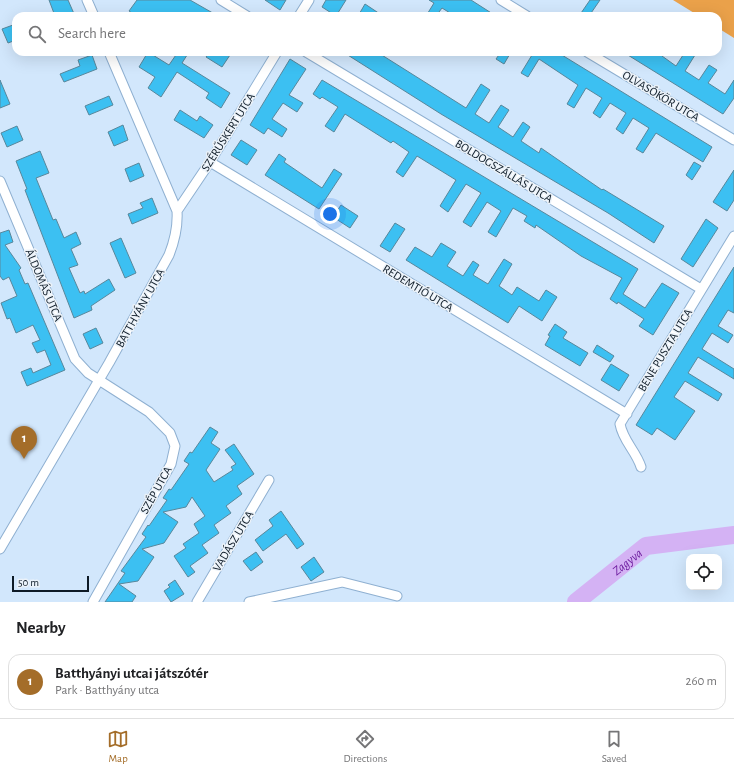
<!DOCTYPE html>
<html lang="en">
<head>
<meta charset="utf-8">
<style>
  :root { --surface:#fff; --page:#f6f6f6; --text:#202124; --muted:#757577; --line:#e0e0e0; --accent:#a46d29 }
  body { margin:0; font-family:"Alegreya Sans",sans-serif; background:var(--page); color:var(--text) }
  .controls { position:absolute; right:12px; bottom:12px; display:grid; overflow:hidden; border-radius:8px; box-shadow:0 4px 16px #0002 }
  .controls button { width:36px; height:36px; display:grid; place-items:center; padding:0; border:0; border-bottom:1px solid var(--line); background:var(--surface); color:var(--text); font:20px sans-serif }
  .scale { position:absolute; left:12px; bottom:10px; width:77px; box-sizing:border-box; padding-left:4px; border:2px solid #0d1a26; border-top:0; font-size:11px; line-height:14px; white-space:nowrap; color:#0d1a26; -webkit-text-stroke:3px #ebf2f9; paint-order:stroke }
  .you { position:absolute; left:330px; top:214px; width:14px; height:14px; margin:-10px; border:3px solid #fff; border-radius:50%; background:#1a73e8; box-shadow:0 0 0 6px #1a73e833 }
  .badge { display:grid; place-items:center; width:26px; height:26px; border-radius:50%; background:var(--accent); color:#fff; font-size:13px; font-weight:700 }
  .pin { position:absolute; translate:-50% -33px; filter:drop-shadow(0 1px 2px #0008) }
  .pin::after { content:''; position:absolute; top:21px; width:14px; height:12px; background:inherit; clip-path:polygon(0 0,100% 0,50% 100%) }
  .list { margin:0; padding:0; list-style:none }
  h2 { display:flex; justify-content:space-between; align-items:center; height:52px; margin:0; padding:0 16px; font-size:17px }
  h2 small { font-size:13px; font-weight:400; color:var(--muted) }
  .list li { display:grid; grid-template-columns:26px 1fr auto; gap:12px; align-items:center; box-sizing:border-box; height:56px; margin:0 8px 8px; padding:0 8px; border:1px solid var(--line); border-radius:12px }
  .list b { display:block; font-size:15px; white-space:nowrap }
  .list p { margin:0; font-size:13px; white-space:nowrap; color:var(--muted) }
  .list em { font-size:13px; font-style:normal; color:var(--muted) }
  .icon { flex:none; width:22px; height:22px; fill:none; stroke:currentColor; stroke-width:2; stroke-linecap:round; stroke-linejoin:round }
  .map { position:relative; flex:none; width:734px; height:602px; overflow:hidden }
  .search { position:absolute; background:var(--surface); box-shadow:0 4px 16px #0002; left:12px; right:12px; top:12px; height:44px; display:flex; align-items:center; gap:10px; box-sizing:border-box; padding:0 14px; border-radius:12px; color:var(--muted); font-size:15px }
  .sheet { height:116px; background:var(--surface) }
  nav { display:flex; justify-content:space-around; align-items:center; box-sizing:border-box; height:56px; border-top:1px solid var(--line); background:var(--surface); font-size:11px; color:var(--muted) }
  nav a { display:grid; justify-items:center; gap:2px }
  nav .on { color:var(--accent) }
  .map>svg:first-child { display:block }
  .green { fill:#eaa14a }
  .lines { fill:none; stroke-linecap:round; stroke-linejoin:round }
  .river { stroke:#d4b2f4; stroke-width:18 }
  .building { fill:#3cc0f2; stroke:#58879b }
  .street-casing { stroke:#8fb0d1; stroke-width:11 }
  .street { stroke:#fff; stroke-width:9 }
  .labels { text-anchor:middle; stroke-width:3; stroke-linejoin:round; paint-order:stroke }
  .street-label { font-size:12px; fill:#0d1a26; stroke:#ebf2f9 }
  .water-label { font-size:13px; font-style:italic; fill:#6d1c9e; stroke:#ebf2f9 }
</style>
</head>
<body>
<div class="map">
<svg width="734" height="602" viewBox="0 0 734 602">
  <rect width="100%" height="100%" fill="#d2e7fc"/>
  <!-- green -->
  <path class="green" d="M673,0h61v38l-16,-10v-12h-19z"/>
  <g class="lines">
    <!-- river -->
    <path class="river" id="s1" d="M576,602l70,-56 88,-11"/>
  </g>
  <!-- building -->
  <path class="building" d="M49,0h19l7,16h-20z
    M137,0h53l28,16h-81l-8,-5z
    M265,0h21l-6,10z
    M326,0h20l-10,16 -14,-9z
    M429,0h42l25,16h-41l-13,-8 -6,8h-10l8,-13z
    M590,0h10l-11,16h-10z
    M365,4l18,12h-25z
    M13,25l3,6v9l-8,3 -6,-14z
    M148,52l21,13 9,-13h11l-7,11 48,30 -9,15 -15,-10 3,-5 -32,-21 -16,25 -13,-9 7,-11 -16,-10z
    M210,52h22l-10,15 -16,-10z
    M343,52h34l89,56 15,-24 9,6 -15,24 14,9 12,-18 8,5 -11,17 15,10 10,-15 7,5 -9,14 18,12 2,-5 61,42 1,-1 61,37 -10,17 -46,-30 -167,-99z
    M501,52h10l-7,12 -8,-5z
    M528,52h29l155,95 -9,15 -47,-29 -13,20 -7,-4 13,-21 -16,-10 -10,16 -7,-5 10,-16 -16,-10 -10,15 -7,-5 9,-15 -16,-10 -12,20 -7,-4 11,-19 -39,-26 -11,18 -7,-4 11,-18z
    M623,52h41l-2,4 14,10 9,-14h5l5,3 -10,16 14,9 10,-15 8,5 -9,13 17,11 9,-14v18l-11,16z
    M92,55l5,14 -33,13 -4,-8 20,-8 -2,-6z
    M290,59l16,10 -17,26 14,8 -6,9 -14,-9 -11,16 15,10 -5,8 -14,-9 -4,6 -14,-9z
    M0,80l10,24 -10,4z
    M322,80l316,189 -15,25 22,14 17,-25 17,10 -26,42 -14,-9 5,-7 -26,-17 -1,2 -7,-5 12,-21 -41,-22 -45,-31 -1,3 -11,-7 3,-5 -14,-8 -17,29 -8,-5 13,-21 -14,-9 -16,25 -8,-5 18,-29 -15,-9 -18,28 -8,-6 16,-26 -39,-24 -14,21 -7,-5 13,-20 -16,-11 -2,2 -46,-29 -11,18 -9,-6 13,-19 -16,-10 -2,2 -7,-5z
    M109,96l4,9 -24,10 -4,-9z
    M180,110l17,11 3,-5 13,9 -9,13 -30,-18z
    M123,125l5,15 -14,6 -6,-14z
    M17,126l6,14 -16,7 -6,-14z
    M241,140l16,10 -10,15 -16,-10z
    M40,151l9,22 -13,5 17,42 3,-1 8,19 12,-6 5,12 -10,5 7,16 -9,3 11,25 4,-2 1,3 24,-15 6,11 -24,16 1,4 -18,8 -49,-128 2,-1 -11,-28z
    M279,154l7,5 -2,3 38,26 12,-19 8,5 -23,35 -54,-34z
    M694,162l7,4 -9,14 -6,-5z
    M139,163l5,13 -14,6 -5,-13z
    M734,170v30l-7,11 -14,-9z
    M152,198l6,15 -26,11 -4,-10 15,-6 -3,-5z
    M341,205l17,11 -8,12 -17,-11z
    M706,219l12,9 -25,39 -12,-8z
    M395,223l10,6 -15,23 -10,-6z
    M9,230l4,12 -8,3 16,23 -2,2 6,14 3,-1 37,87 -38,16 -6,-14 10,-4 2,5 18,-8 -6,-15 -8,3 -5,-10 8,-3 -7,-15 -17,8 -6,-15 -3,1 -6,-16 16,-7 -8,-19 -6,3 -3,-4v-43z
    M121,238l15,35 -11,5 -15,-35z
    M441,243l15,9 -9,14 16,10 10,-15 6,4 -6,10 15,9 16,-25 8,5 -13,22 13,9 5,-8 22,14 7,-11 11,7 -15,24 -23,-15 -11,17 -102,-63 9,-13 17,10z
    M734,267v46l-6,-3 -10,16 15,9 -5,8 -16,-10 -10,16 32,20v10l-36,-22 -10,16 34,21 -4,7 -33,-20 -11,16 21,14 -20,29 -18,-12 -5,7 -16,-10z
    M555,324l12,8 -4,6 25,15 -8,13 -35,-21 5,-9 -2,-1z
    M96,328l7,15 -13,6 -7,-15z
    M597,345l17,11 -4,6 -17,-10z
    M611,364l18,11 -10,16 -18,-11z
    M210,427l8,5 -7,11 9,6 -14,21 8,12 19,-12 -2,-3 5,-3 -11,-14 9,-6 20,30 -17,12 5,8 -16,12 5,7 -17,12 5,8 -17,12 6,8 -18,13 5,6 -7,5 -14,-21 12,-8 -3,-4 16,-11 -5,-9 11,-8 -13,-19 -6,10 -23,5 15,10 -14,21 -22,6 12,8 -16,24 -19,3 17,12 -4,6h-27l20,-29 -4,-2 25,-34 -4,-3 6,-9 1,1 18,-26 -4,-2 6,-9 2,1 18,-26 -5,-3 6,-9 2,1z
    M281,511l23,33 -7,5 -11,-15 -23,17 -8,-11 18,-14 -4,-6z
    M256,552l7,10 -12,9 -8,-10z
    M314,557l10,15 -13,9 -10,-14z
    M175,580l9,14 -13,8 -7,-11 6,-4 -2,-2z"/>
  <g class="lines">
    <defs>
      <path id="street" d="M87,0l7,16
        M221,0l26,16
        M501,0l26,16
        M299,16l10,-16
        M306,52l395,237
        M587,52l147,88
        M210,162l417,252
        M0,181l75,178 13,14 61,39 21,21 5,13 -4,18 -78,138
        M177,211l33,-49 67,-110
        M641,467c-5,-16 -18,-26 -21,-43l114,-188
        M0,549l109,-186 60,-108c6,-15 9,-28 8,-44l-68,-159
        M197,602l72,-122
        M249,602l93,-20 55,14"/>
    </defs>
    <!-- street casing -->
    <use href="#street" class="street-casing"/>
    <!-- street -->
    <use href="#street" class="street"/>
  </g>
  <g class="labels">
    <!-- street labels -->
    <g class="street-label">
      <text transform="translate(661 96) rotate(31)" y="4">OLVASÓKÖR UTCA</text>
      <text transform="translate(228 132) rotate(-58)" y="4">SZÉRŰSKERT UTCA</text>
      <text transform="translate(504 171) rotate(31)" y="4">BOLDOGSZÁLLÁS UTCA</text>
      <text transform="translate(44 285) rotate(67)" y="4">ÁLDOMÁS UTCA</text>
      <text transform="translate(418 288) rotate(31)" y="4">REDEMTIÓ UTCA</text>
      <text transform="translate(140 308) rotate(-61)" y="4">BATTHYÁNY UTCA</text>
      <text transform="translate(665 350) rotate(-59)" y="4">BENE PUSZTA UTCA</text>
      <text transform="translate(156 490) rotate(-61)" y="4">SZÉP UTCA</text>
      <text transform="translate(233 541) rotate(-59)" y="4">VADÁSZ UTCA</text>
    </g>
    <!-- water labels -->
    <g class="water-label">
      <text dy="5" stroke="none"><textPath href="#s1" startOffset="65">Zagyva</textPath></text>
    </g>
  </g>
</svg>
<div class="controls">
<button><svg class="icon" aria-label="locate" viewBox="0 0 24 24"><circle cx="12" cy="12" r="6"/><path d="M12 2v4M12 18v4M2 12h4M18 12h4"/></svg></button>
</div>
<div class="scale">50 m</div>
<div class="you"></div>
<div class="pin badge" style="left:24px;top:459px">1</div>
<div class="search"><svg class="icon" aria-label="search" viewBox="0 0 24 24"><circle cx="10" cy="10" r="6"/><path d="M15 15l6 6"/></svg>Search here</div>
</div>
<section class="sheet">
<h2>Nearby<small></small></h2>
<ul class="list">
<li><span class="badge">1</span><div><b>Batthyányi utcai játszótér</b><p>Park · Batthyány utca</p></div><em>260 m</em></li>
</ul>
</section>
<nav>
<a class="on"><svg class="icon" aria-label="map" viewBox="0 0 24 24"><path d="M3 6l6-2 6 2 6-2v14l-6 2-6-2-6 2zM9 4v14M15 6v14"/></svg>Map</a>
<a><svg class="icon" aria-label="directions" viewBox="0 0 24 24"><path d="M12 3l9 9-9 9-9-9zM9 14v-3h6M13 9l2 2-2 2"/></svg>Directions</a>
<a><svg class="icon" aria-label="saved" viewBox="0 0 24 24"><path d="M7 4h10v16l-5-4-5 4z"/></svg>Saved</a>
</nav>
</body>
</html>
